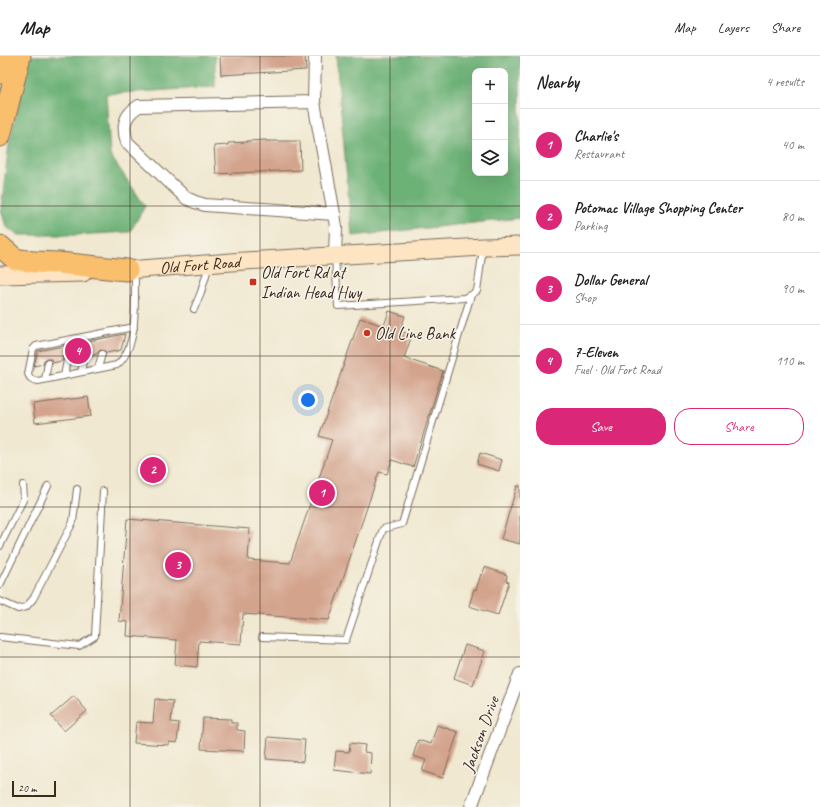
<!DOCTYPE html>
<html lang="en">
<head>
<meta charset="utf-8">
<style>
  :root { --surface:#fff; --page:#f6f6f6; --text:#202124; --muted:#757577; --line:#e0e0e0; --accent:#db2777 }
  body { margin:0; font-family:Caveat,sans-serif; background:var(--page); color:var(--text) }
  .controls { position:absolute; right:12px; top:12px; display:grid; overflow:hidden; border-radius:8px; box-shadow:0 4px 16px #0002 }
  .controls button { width:36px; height:36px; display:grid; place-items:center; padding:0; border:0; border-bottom:1px solid var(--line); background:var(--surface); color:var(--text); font:20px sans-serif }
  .scale { position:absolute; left:12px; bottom:10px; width:44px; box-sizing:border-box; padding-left:4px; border:2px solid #3b2a1e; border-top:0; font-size:11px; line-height:14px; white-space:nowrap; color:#3b2a1e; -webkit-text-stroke:3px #f7f3e8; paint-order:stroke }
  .you { position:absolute; left:308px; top:344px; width:14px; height:14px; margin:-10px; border:3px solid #fff; border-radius:50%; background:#1a73e8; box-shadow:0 0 0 6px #1a73e833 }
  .badge { display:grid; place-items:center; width:26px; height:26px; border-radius:50%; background:var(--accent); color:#fff; font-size:13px; font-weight:700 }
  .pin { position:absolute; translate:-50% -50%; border:2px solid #fff; box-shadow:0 1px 4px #0006 }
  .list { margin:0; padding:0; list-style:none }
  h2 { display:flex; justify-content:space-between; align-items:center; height:52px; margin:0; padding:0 16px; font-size:17px }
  h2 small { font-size:13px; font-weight:400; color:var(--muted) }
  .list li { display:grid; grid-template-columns:26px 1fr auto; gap:12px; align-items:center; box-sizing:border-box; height:72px; padding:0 16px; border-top:1px solid var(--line) }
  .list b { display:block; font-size:15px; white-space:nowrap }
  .list p { margin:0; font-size:13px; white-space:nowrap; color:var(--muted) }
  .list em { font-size:13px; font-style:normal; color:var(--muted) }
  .actions { display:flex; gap:8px; padding:12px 16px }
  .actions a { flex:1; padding:9px 0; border:1px solid var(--accent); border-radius:16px; text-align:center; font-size:14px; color:var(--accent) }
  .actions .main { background:var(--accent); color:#fff }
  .icon { flex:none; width:22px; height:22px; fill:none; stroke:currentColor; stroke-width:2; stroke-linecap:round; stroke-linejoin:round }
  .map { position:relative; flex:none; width:520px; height:751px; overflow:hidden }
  header { display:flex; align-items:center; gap:24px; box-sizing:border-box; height:56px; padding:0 20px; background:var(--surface); border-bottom:1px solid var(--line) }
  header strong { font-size:19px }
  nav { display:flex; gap:22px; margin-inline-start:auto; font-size:14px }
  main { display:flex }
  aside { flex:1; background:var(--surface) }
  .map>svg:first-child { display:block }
  .forest { fill:#6cb176; stroke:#546e4a; fill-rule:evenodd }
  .building { fill:#d3a38c }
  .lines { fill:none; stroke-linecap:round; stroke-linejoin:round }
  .lane-casing { stroke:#7a6c5c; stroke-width:8 }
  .street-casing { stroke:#7a6c5c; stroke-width:14 }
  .secondary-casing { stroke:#7a6c5c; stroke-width:19 }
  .highway-casing { stroke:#7a6c5c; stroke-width:23 }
  .lane { stroke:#fff; stroke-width:6 }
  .street { stroke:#fff; stroke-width:12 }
  .secondary { stroke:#fde5c4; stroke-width:17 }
  .highway { stroke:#f9bf6c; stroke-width:21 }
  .grid { fill:none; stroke:#3b2a1e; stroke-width:1; stroke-opacity:0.55 }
  .poi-dot { fill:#c8321e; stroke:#f7f3e8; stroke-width:1.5 }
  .labels { text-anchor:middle; stroke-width:3; stroke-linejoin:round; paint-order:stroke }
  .street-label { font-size:17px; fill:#3b2a1e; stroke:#f7f3e8 }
  .poi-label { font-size:17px; fill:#3b2a1e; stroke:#f7f3e8; text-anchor:start }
</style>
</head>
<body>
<header>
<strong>Map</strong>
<nav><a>Map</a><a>Layers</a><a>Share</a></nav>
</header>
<main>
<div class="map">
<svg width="520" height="751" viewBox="0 0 520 751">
  <rect width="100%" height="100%" fill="#f7f3e8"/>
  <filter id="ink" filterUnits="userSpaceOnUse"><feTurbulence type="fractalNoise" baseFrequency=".025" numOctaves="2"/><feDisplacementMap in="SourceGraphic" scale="8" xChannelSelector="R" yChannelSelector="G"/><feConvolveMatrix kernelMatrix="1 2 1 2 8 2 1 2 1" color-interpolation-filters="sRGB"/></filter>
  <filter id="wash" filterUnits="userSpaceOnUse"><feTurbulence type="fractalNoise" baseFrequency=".012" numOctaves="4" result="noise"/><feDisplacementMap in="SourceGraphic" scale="16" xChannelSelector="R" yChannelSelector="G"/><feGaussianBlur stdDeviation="0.9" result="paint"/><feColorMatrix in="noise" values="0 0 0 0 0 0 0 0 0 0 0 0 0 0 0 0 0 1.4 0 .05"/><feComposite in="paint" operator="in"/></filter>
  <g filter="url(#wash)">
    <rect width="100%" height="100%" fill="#f0e8d0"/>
    <!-- forest -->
    <path class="forest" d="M31,0h184v31l-109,7 4,61 35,51 -15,26 -56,3h-55l-13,-8 -5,-18 8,-65z
      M336,0h184v162l-168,18zM475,15h30v102h-30z"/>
    <g id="blocks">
      <!-- building -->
      <path class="building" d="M220,0h85l1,14 -85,5z
        M266,84v1h34l1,29 -85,4 -2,-28 14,-1v-2l19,-1v-1z
        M389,255l16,5 -5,15 12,4 -8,23 39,13 -30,96 -21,-7 -5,14 -8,-2 -50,148 -86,-6 -2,30 -42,-3 -2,26 -22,-2 2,-25 -50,-4 1,-14 -9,-1 8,-102 123,10 -2,31 42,3 42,-123 -13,-4 41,-118 24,8z
        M125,278l-4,16 -15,3 -1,-2 -4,-1 -2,1 -2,3 -9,2 -1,-3h-4l-3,1 -1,4 -8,1 -1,-3h-4l-3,1 -1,4 -10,2 -1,-4h-4l-3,1 -1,4 -9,2 4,-15z
        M88,341l3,19 -56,7 -2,-19z
        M480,397l22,7 -3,11 -22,-7z
        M517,430h3v58l-19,-5z
        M485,511l22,8 -1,6 3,1 -11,33 -29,-9 5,-17 2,1 5,-16 1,1z
        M465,589l20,6 -12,34 -19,-7z
        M74,640l13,15 -23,20 -13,-15z
        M155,643l18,2 -2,21 8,1 -2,20 -8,-1v3l-35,-2 2,-21 17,1z
        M203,662l28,1v4h6v7l8,1 -1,20 -43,-2z
        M437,669l21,7 -15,46 -21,-7 4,-11 -13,-4 5,-16 13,4z
        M268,681l37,3 -2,22 -37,-3z
        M350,687l15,2 -1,7 7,1 -1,21 -36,-4 2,-19 13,1z"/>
    </g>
  </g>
  <g filter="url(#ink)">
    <use href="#blocks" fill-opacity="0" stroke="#7a6c5c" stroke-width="1"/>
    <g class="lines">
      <defs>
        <path id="lane" d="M335,201l3,49 126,-8 7,-3 6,-4 6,-43
          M194,253l7,-17 8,-27
          M134,271l-98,19 -3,3 -5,25c2,5 4,6 10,7l79,-16c23,-20 17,-66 18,-94
          M98,312l4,-14
          M81,316l3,-15
          M64,320l3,-16
          M45,323l3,-16
          M0,490l24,-48 -1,-13
          M0,529l48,-99
          M0,545l18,8 8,-2 7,-8 40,-77 4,-33
          M0,581l79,9 16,-10 8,-145
          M262,581l84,3 37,-111 19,-5 69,-229"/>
        <path id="street" d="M315,0l-1,46 20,112 2,13 -1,28
          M314,46l-175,4c-15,9 -17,20 -12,36l59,56 9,4 10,3 129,9
          M471,751l49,-133"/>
        <g id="secondary">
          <path id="s1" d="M115,215l129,-10 239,-14 37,-1"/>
          <path d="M0,219l83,-2"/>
        </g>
        <path id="highway" d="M0,17l5,-17
          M0,80l20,-80
          M0,190l15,13 19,3 25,1 68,7"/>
      </defs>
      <!-- lane casing -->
      <use href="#lane" class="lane-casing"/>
      <!-- street casing -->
      <use href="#street" class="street-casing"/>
      <!-- secondary casing -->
      <use href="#secondary" class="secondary-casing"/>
      <!-- highway casing -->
      <use href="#highway" class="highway-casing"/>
      <!-- lane -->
      <use href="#lane" class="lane"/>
      <!-- street -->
      <use href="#street" class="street"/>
      <!-- secondary -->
      <use href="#secondary" class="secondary"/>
      <!-- highway -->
      <use href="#highway" class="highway"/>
    </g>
  </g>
  <!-- grid -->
  <path class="grid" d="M130,0v751M260,0v751M390,0v751M0,150h520M0,300h520M0,451h520M0,601h520"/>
  <!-- markers -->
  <g class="poi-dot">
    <rect x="249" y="222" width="8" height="8" rx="2"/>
    <circle cx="367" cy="277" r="4"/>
  </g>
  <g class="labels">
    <!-- street labels -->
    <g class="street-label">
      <text dy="6" stroke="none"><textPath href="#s1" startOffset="85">Old Fort Road</textPath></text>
      <text transform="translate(480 678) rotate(-70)" y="6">Jackson Drive</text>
    </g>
    <!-- poi labels -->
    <g class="poi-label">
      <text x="261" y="222">Old Fort Rd at<tspan x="261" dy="20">Indian Head Hwy</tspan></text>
      <text x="375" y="283">Old Line Bank</text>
    </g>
  </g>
</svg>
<div class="controls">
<button>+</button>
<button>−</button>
<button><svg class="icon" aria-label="layers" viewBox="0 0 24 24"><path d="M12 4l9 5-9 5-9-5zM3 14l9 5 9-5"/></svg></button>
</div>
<div class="scale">20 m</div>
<div class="you"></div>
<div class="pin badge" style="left:322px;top:437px">1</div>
<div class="pin badge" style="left:153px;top:414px">2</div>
<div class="pin badge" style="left:178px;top:509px">3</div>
<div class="pin badge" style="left:78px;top:295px">4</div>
</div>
<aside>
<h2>Nearby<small>4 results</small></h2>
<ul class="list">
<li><span class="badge">1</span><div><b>Charlie's</b><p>Restaurant</p></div><em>40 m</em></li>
<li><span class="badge">2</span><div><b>Potomac Village Shopping Center</b><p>Parking</p></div><em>80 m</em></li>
<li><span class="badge">3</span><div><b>Dollar General</b><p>Shop</p></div><em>90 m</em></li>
<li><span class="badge">4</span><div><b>7-Eleven</b><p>Fuel · Old Fort Road</p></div><em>110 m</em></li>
</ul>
<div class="actions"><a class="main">Save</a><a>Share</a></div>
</aside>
</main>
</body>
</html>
